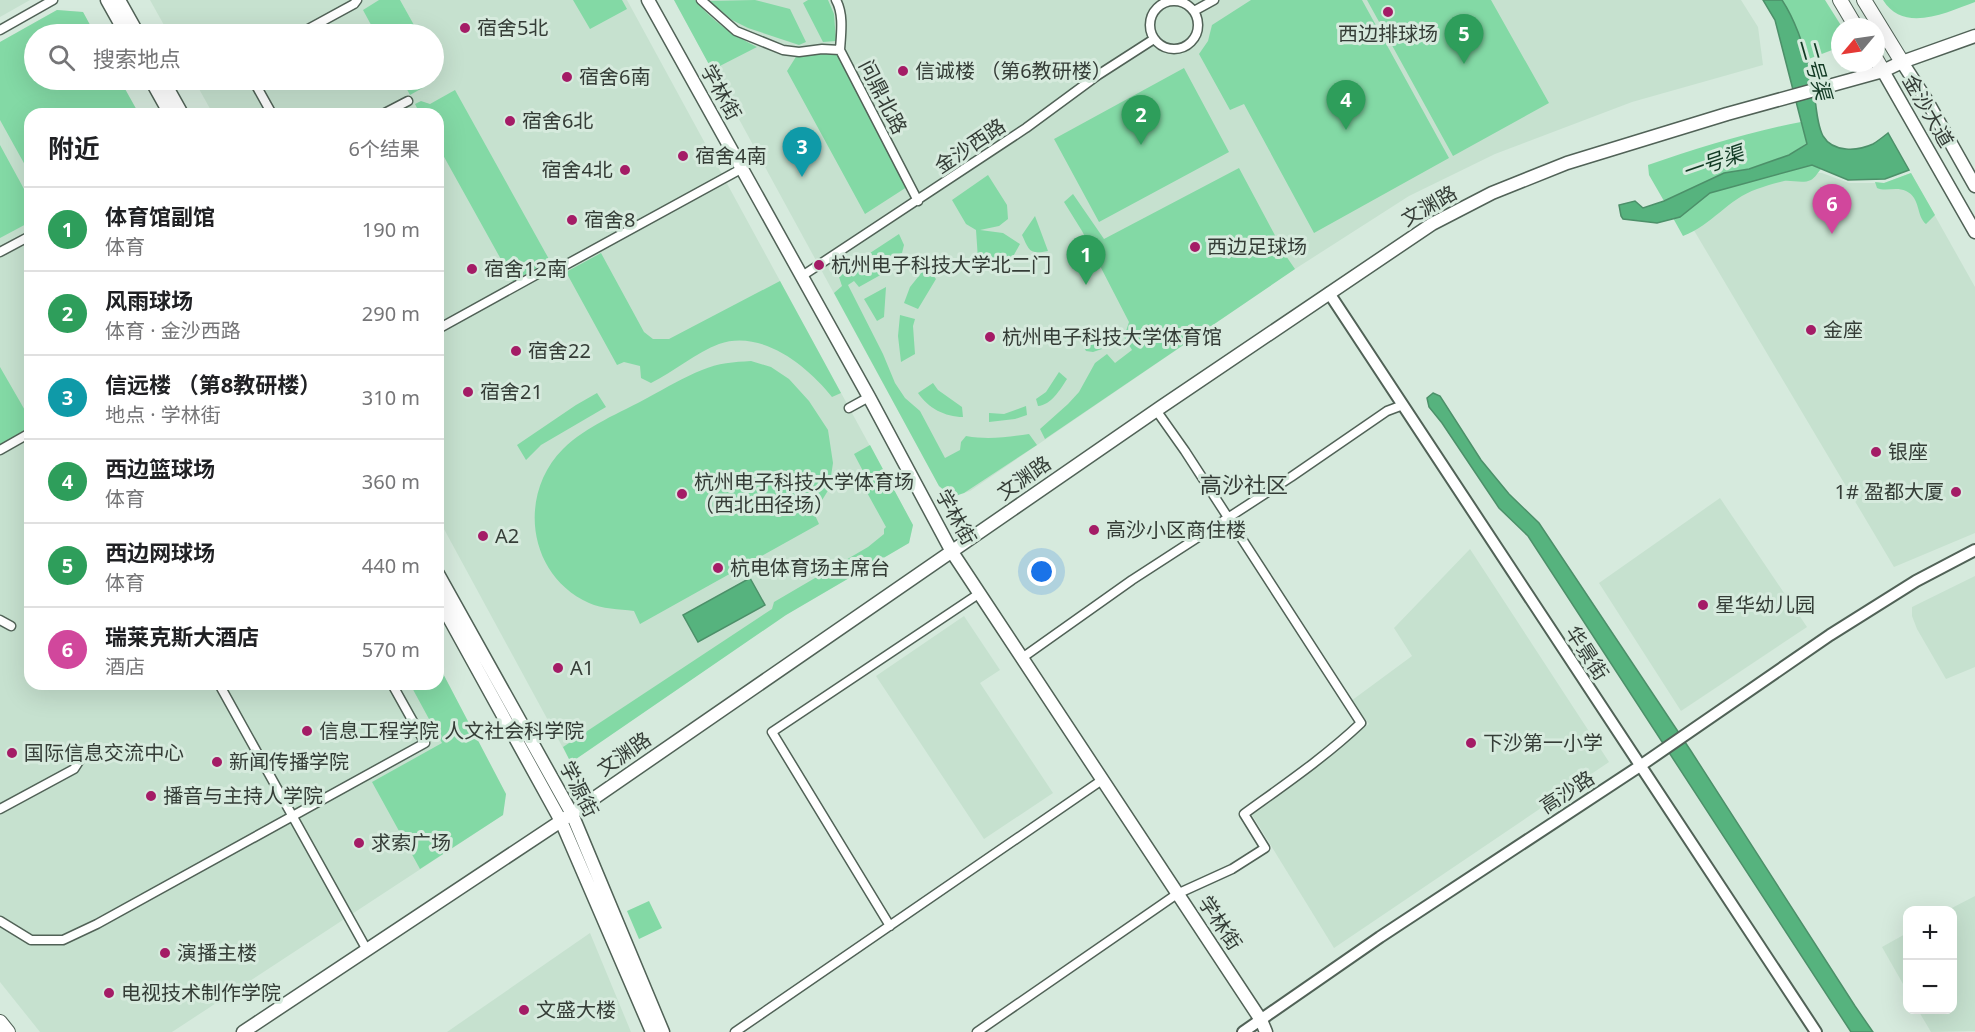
<!DOCTYPE html>
<html lang="zh">
<head>
<meta charset="utf-8">
<style>
  :root { --surface:#fff; --page:#f2f2f2; --text:#202124; --muted:#757577; --line:#e0e0e0; --accent:#111827 }
  body { margin:0; font-family:"Noto Sans","Noto Sans SC",sans-serif; background:var(--page); color:var(--text) }
  .controls { position:absolute; right:18px; bottom:18px; display:grid; overflow:hidden; border-radius:12px; box-shadow:0 6px 24px #0002 }
  .controls button { width:54px; height:54px; display:grid; place-items:center; padding:0; border:0; border-bottom:2px solid var(--line); background:var(--surface); color:var(--text); font:30px sans-serif }
  .compass { position:absolute; left:1831px; top:18px; width:54px; height:54px; border-radius:50%; background:var(--surface); box-shadow:0 6px 24px #0002; rotate:241deg }
  .you { position:absolute; left:1042px; top:572px; width:21px; height:21px; margin:-15px; border:4px solid #fff; border-radius:50%; background:#1a73e8; box-shadow:0 0 0 9px #1a73e833 }
  .badge { display:grid; place-items:center; width:39px; height:39px; border-radius:50%; background:var(--accent); color:#fff; font-size:20px; font-weight:700 }
  .pin { position:absolute; translate:-50% -50px; filter:drop-shadow(0 2px 3px #0008) }
  .pin::after { content:''; position:absolute; top:32px; width:21px; height:18px; background:inherit; clip-path:polygon(0 0,100% 0,50% 100%) }
  .list { margin:0; padding:0; list-style:none }
  h2 { display:flex; justify-content:space-between; align-items:center; height:78px; margin:0; padding:0 24px; font-size:26px }
  h2 small { font-size:20px; font-weight:400; color:var(--muted) }
  .list li { display:grid; grid-template-columns:39px 1fr auto; gap:18px; align-items:center; box-sizing:border-box; height:84px; padding:0 24px; border-top:2px solid var(--line) }
  .list b { display:block; font-size:22px; white-space:nowrap }
  .list p { margin:0; font-size:20px; white-space:nowrap; color:var(--muted) }
  .list em { font-size:20px; font-style:normal; color:var(--muted) }
  .icon { flex:none; width:33px; height:33px; fill:none; stroke:currentColor; stroke-width:2; stroke-linecap:round; stroke-linejoin:round }
  .map { position:relative; flex:none; width:1975px; height:1032px; overflow:hidden }
  .search { position:absolute; background:var(--surface); box-shadow:0 6px 24px #0002; left:24px; top:24px; width:420px; height:66px; display:flex; align-items:center; gap:15px; box-sizing:border-box; padding:0 21px; border-radius:33px; color:var(--muted); font-size:22px }
  .panel { position:absolute; background:var(--surface); box-shadow:0 6px 24px #0002; left:24px; top:108px; width:420px; height:582px; border-radius:18px }
  .map>svg:first-child { display:block }
  .built { fill:#c6e1cf }
  .green { fill:#83d9a5 }
  .water { fill:#56b37e; stroke:#4c9069; stroke-width:1.5 }
  .lines { fill:none; stroke-linecap:round; stroke-linejoin:round }
  .minor-casing { stroke:#516257; stroke-width:11 }
  .tertiary-casing { stroke:#516257; stroke-width:14 }
  .secondary-casing { stroke:#516257; stroke-width:15 }
  .primary-casing { stroke:#516257; stroke-width:16 }
  .minor { stroke:#fff; stroke-width:8 }
  .tertiary { stroke:#fff; stroke-width:10 }
  .secondary { stroke:#fff; stroke-width:12 }
  .primary { stroke:#fff; stroke-width:14 }
  .poi-dot { fill:#a41c66; stroke:#d6eadd; stroke-width:2 }
  .labels { text-anchor:middle; stroke-width:6; stroke-linejoin:round; paint-order:stroke }
  .poi-label { font-size:20px; fill:#353d37; stroke:#d6eadd; text-anchor:start }
  .street-label { font-size:20px; fill:#353d37; stroke:#d6eadd }
  .water-label { font-size:21px; font-style:italic; fill:#113923; stroke:#d6eadd }
  .quarter-label { font-size:22px; fill:#353d37; stroke:#d6eadd }
</style>
</head>
<body>
<div class="map">
<svg width="1975" height="1032" viewBox="0 0 1975 1032">
  <rect width="100%" height="100%" fill="#d6eadd"/>
  <!-- built -->
  <path class="built" d="M0,0h30l-30,17z
    M150,0h477l286,525 -4,18 -123,72 -210,144h-7l-131,-241v-404h-225l-19,-34h240v-46h-265z
    M674,0h1067l17,27 5,38 -131,37 -137,52 -86,42 -114,73 -325,222 -18,6 -13,-11z
    M57,10l26,2 12,22h-61v46h86l19,34h-109v570h408v-20l68,130 -3,21 -331,217h-132l-40,-50v-940z
    M1805,172l17,1 27,10h35l27,-10 64,114v246l-81,34 -205,-345 20,-20z
    M1720,498l87,129 -126,84 -82,-128z
    M1470,549l139,213 -275,186 -83,-135 57,-41 61,-48 -18,-23 61,-45 -18,-28z
    M1975,576v91l-29,12 -29,-50 -5,-13v-9z
    M964,616l36,54 -20,13 73,110 -69,46 -108,-163z
    M1975,896v135l-44,1 -13,-22h34v-100h-4z
    M590,933l41,99h-184z
    M1907,933v58l-25,-44z"/>
  <!-- green -->
  <path class="green" d="M379,0h21l19,34h-43l-13,-24z
    M573,0h49l5,9 -37,20z
    M674,0h21c17,21 38,35 62,47l-45,23z
    M755,0l35,9 16,33 -7,3 -51,-17 -16,-8 -23,-19z
    M808,0h20l6,14 2,27 -13,1 -20,-39z
    M1251,0h111l87,158 -135,75 -70,-129 -14,6 -31,-56 9,-13 4,-16z
    M1367,0h124l58,103 -96,53z
    M1770,0h55l17,27h-2v20l-47,18z
    M1883,0h92v2c-28,10 -71,32 -92,-2z
    M57,10l26,2 12,22h-61v46h86l19,34h-109v60l-30,-54v-78z
    M840,50l70,135 -45,29 -78,-143 12,-19z
    M1184,68l45,84 -130,70 -45,-83z
    M402,80h27l-3,6 -16,9z
    M455,90l95,171 -37,20 -75,-135v-32h-18l-5,-10 6,-3 9,3z
    M1801,122l6,21 -18,12 -40,14 -25,4 -60,28 -15,-26 -1,-10c50,-17 101,-33 153,-43z
    M0,145l30,55v22l-30,16z
    M1812,165l9,4c-3,3 -6,9 -10,11 -8,4 -19,0 -27,1 -9,2 -19,5 -27,8 -29,10 -45,36 -74,47l-10,-18 7,-1 30,-24z
    M1239,168l47,88 9,13 -250,170 -5,-10 28,-25 11,-12 16,-29 12,-9 8,9 17,-13 -8,-13 5,-15 -47,-91 -18,-29 9,-8 31,45z
    M1911,173l24,42 -9,9c-10,-8 -5,-26 -20,-33 -10,-5 -20,1 -29,-3l-2,-6 9,1z
    M988,175l19,30 1,14 -9,7 -19,4 23,3 17,11 -10,18 -32,-3 -2,-29 -10,-6 -14,-24z
    M1035,216l13,35c-19,4 -19,-1 -26,-16z
    M899,234l5,11 -2,8 -9,3 -3,6 3,6 -34,19 -5,-6 -6,4 35,69 12,29 10,15 15,13 25,47 15,-8 1,-8 5,-6c23,4 40,1 63,-2l8,11 -73,48 -12,4 -13,-11 -105,-193 8,-7 -4,-12z
    M601,253l43,79 9,7h16l111,-58 61,112 -9,4c-25,-32 -71,-68 -113,-53 -22,8 -46,28 -68,39l-10,-5 -1,-12 -16,-4 -7,3 -51,-93z
    M926,267l10,12 -18,30 -14,-6 6,-16z
    M886,287l-2,30 -7,4 -13,-22z
    M900,315l15,4 -2,7 2,28 -14,8 -3,-26z
    M1086,326l16,23 -9,3 -7,-1 -5,-9 -1,-11z
    M751,361l20,6 18,12 20,22 19,29 5,33 -4,26 -15,24 5,11 -179,100 -6,-13c-15,-2 -32,-2 -45,-8 -61,-27 -72,-108 -26,-154 23,-23 57,-36 86,-52 17,-9 35,-20 53,-27 16,-7 32,-8 49,-9z
    M0,367l30,52v14l-30,17z
    M1059,372l8,7c-7,11 -16,26 -29,27l-2,-7 10,-7z
    M933,383l5,7 24,17 1,10c-18,0 -35,-9 -45,-24z
    M597,393l9,14 -65,38 -15,15 -9,-15 59,-40z
    M1026,406l1,9 -12,4 -26,3v-9l15,1z
    M870,445l43,80 -4,18 -123,72 -210,144h-7l-6,-12 209,-138 2,-7 94,-55 16,-13v-5l2,-2 -21,-38 -1,-16 -10,-19z
    M438,664l68,130 -3,21 -83,54 -48,-87 70,-39 -32,-59h28z
    M649,901l13,27 -23,11 -12,-28z"/>
  <!-- water -->
  <path class="water" d="M1763,0h19c14,21 24,53 30,77 4,17 3,44 11,59 10,17 35,15 50,8 5,-3 10,-7 15,-11l21,37 -24,9 -37,1 -36,-15 -102,28 -30,24 -23,6 -34,-4 -2,-3 -2,-11 16,-4 8,7 21,-7 60,-28 25,-4 40,-14 18,-11 -32,-124z
    M1433,393l7,3 41,64 28,34 30,29 152,228 164,255 18,26h-22l-323,-496 -29,-28 -57,-85 -13,-16 -2,-9z
    M750,578l15,27 -67,37 -15,-27z"/>
  <g class="lines">
    <defs>
      <path id="minor" d="M701,0l35,31 47,19 16,2 23,-3 18,1 78,151
        M836,0c8,14 5,34 4,50
        M1150 25a24 24 0 1 1 48 0a24 24 0 1 1-48 0Z
        M1194,11l20,-11
        M0,30l53,-30
        M299,34l55,-30 3,-4
        M253,80l19,34
        M383,114l25,-13
        M0,252l30,-16
        M802,276l224,-148 72,-53 56,-36
        M438,329l105,-58 17,-3 181,-99
        M849,408l20,-11
        M0,450l30,-17
        M0,620l11,6
        M1022,658l110,-78 159,-103 96,-66 16,-6
        M219,684l148,266
        M0,809l74,-40 11,-17
        M0,921l31,19h32l34,-16 328,-181 -33,-59
        M890,926l-118,-194 208,-139
        M735,1032l367,-252
        M977,1032l200,-138 55,-25 33,-21 -21,-34c40,-29 81,-57 117,-91l-176,-272 -29,-41"/>
      <path id="tertiary" d="M1329,293l487,739
        M1243,1032l137,-95 260,-171 190,-131 86,-54 59,-31"/>
      <path id="secondary" d="M107,0l19,34
        M119,0l19,34
        M648,0l221,397 83,155 309,468 5,12
        M1902,62l25,39 48,85
        M1883,71l92,161
        M151,80l19,34
        M163,80l19,34
        M438,574l134,240 91,218
        M438,598l123,223 91,211
        M243,1032l318,-211 600,-414 271,-183 60,-31 75,-30 160,-49 156,-43 19,-9 73,-26"/>
      <path id="primary" d="M1840,0l16,27
        M1864,0l38,62
        M1876,59l7,12
        M0,1022l8,10"/>
    </defs>
    <!-- minor casing -->
    <use href="#minor" class="minor-casing"/>
    <!-- tertiary casing -->
    <use href="#tertiary" class="tertiary-casing"/>
    <!-- secondary casing -->
    <use href="#secondary" class="secondary-casing"/>
    <!-- primary casing -->
    <use href="#primary" class="primary-casing"/>
    <!-- minor -->
    <use href="#minor" class="minor"/>
    <!-- tertiary -->
    <use href="#tertiary" class="tertiary"/>
    <!-- secondary -->
    <use href="#secondary" class="secondary"/>
    <!-- primary -->
    <use href="#primary" class="primary"/>
  </g>
  <!-- markers -->
  <g class="poi-dot">
    <circle cx="1388" cy="12" r="6"/>
    <circle cx="465" cy="28" r="6"/>
    <circle cx="903" cy="71" r="6"/>
    <circle cx="567" cy="77" r="6"/>
    <circle cx="510" cy="121" r="6"/>
    <circle cx="683" cy="156" r="6"/>
    <circle cx="625" cy="170" r="6"/>
    <circle cx="572" cy="220" r="6"/>
    <circle cx="1195" cy="247" r="6"/>
    <circle cx="819" cy="265" r="6"/>
    <circle cx="472" cy="269" r="6"/>
    <circle cx="1811" cy="330" r="6"/>
    <circle cx="990" cy="337" r="6"/>
    <circle cx="516" cy="351" r="6"/>
    <circle cx="468" cy="392" r="6"/>
    <circle cx="1876" cy="452" r="6"/>
    <circle cx="1956" cy="492" r="6"/>
    <circle cx="682" cy="494" r="6"/>
    <circle cx="1094" cy="530" r="6"/>
    <circle cx="483" cy="536" r="6"/>
    <circle cx="718" cy="568" r="6"/>
    <circle cx="1703" cy="605" r="6"/>
    <circle cx="558" cy="668" r="6"/>
    <circle cx="307" cy="731" r="6"/>
    <circle cx="1471" cy="743" r="6"/>
    <circle cx="12" cy="753" r="6"/>
    <circle cx="217" cy="762" r="6"/>
    <circle cx="151" cy="796" r="6"/>
    <circle cx="359" cy="843" r="6"/>
    <circle cx="165" cy="953" r="6"/>
    <circle cx="109" cy="993" r="6"/>
    <circle cx="524" cy="1010" r="6"/>
  </g>
  <g class="labels">
    <!-- poi labels -->
    <g class="poi-label">
      <text x="477" y="35">宿舍5北</text>
      <text x="1388" y="41" text-anchor="middle">西边排球场</text>
      <text x="915" y="78">信诚楼 （第6教研楼）</text>
      <text x="579" y="84">宿舍6南</text>
      <text x="522" y="128">宿舍6北</text>
      <text x="695" y="163">宿舍4南</text>
      <text x="613" y="177" text-anchor="end">宿舍4北</text>
      <text x="584" y="227">宿舍8</text>
      <text x="1207" y="254">西边足球场</text>
      <text x="831" y="272">杭州电子科技大学北二门</text>
      <text x="484" y="276">宿舍12南</text>
      <text x="1823" y="337">金座</text>
      <text x="1002" y="344">杭州电子科技大学体育馆</text>
      <text x="528" y="358">宿舍22</text>
      <text x="480" y="399">宿舍21</text>
      <text x="1888" y="459">银座</text>
      <text x="694" y="489">杭州电子科技大学体育场<tspan x="694" dy="23">（西北田径场）</tspan></text>
      <text x="1944" y="499" text-anchor="end">1# 盈都大厦</text>
      <text x="1106" y="537">高沙小区商住楼</text>
      <text x="495" y="543">A2</text>
      <text x="730" y="575">杭电体育场主席台</text>
      <text x="1715" y="612">星华幼儿园</text>
      <text x="570" y="675">A1</text>
      <text x="319" y="738">信息工程学院 人文社会科学院</text>
      <text x="1483" y="750">下沙第一小学</text>
      <text x="24" y="760">国际信息交流中心</text>
      <text x="229" y="769">新闻传播学院</text>
      <text x="163" y="803">播音与主持人学院</text>
      <text x="371" y="850">求索广场</text>
      <text x="177" y="960">演播主楼</text>
      <text x="121" y="1000">电视技术制作学院</text>
      <text x="536" y="1017">文盛大楼</text>
    </g>
    <!-- street labels -->
    <g class="street-label">
      <text transform="translate(721 92) rotate(61)" y="7">学林街</text>
      <text transform="translate(883 97) rotate(63)" y="7">问鼎北路</text>
      <text transform="translate(1928 111) rotate(60)" y="7">金沙大道</text>
      <text transform="translate(970 146) rotate(-34)" y="7">金沙西路</text>
      <text transform="translate(1429 206) rotate(-30)" y="7">文渊路</text>
      <text transform="translate(1024 478) rotate(-35)" y="7">文渊路</text>
      <text transform="translate(956 517) rotate(61)" y="7">学林街</text>
      <text transform="translate(1587 653) rotate(57)" y="7">华景街</text>
      <text transform="translate(624 754) rotate(-35)" y="7">文渊路</text>
      <text transform="translate(579 789) rotate(63)" y="7">学源街</text>
      <text transform="translate(1567 792) rotate(-33)" y="7">高沙路</text>
      <text transform="translate(1220 923) rotate(56)" y="7">学林街</text>
    </g>
    <!-- water labels -->
    <g class="water-label">
      <text transform="translate(1815 69) rotate(74)" y="7">二号渠</text>
      <text transform="translate(1713 163) rotate(-19)" y="7">一号渠</text>
    </g>
    <!-- quarter labels -->
    <g class="quarter-label">
      <text x="1244" y="493">高沙社区</text>
    </g>
  </g>
</svg>
<div class="controls">
<button>+</button>
<button>−</button>
</div>
<svg class="compass" viewBox="-18 -18 36 36"><path d="M0-13l5 13h-10z" fill="#e53935"/><path d="M0 13l5-13h-10z" fill="#757577"/></svg>
<div class="you"></div>
<div class="pin badge" style="left:1086px;top:285px;background:#2e9e5b">1</div>
<div class="pin badge" style="left:1141px;top:145px;background:#2e9e5b">2</div>
<div class="pin badge" style="left:802px;top:177px;background:#0f9aa8">3</div>
<div class="pin badge" style="left:1346px;top:130px;background:#2e9e5b">4</div>
<div class="pin badge" style="left:1464px;top:64px;background:#2e9e5b">5</div>
<div class="pin badge" style="left:1832px;top:234px;background:#d1479c">6</div>
<div class="search"><svg class="icon" aria-label="search" viewBox="0 0 24 24"><circle cx="10" cy="10" r="6"/><path d="M15 15l6 6"/></svg>搜索地点</div>
<section class="panel">
<h2>附近<small>6个结果</small></h2>
<ul class="list">
<li><span class="badge" style="background:#2e9e5b">1</span><div><b>体育馆副馆</b><p>体育</p></div><em>190 m</em></li>
<li><span class="badge" style="background:#2e9e5b">2</span><div><b>风雨球场</b><p>体育 · 金沙西路</p></div><em>290 m</em></li>
<li><span class="badge" style="background:#0f9aa8">3</span><div><b>信远楼 （第8教研楼）</b><p>地点 · 学林街</p></div><em>310 m</em></li>
<li><span class="badge" style="background:#2e9e5b">4</span><div><b>西边篮球场</b><p>体育</p></div><em>360 m</em></li>
<li><span class="badge" style="background:#2e9e5b">5</span><div><b>西边网球场</b><p>体育</p></div><em>440 m</em></li>
<li><span class="badge" style="background:#d1479c">6</span><div><b>瑞莱克斯大酒店</b><p>酒店</p></div><em>570 m</em></li>
</ul>
</section>
</div>
</body>
</html>
